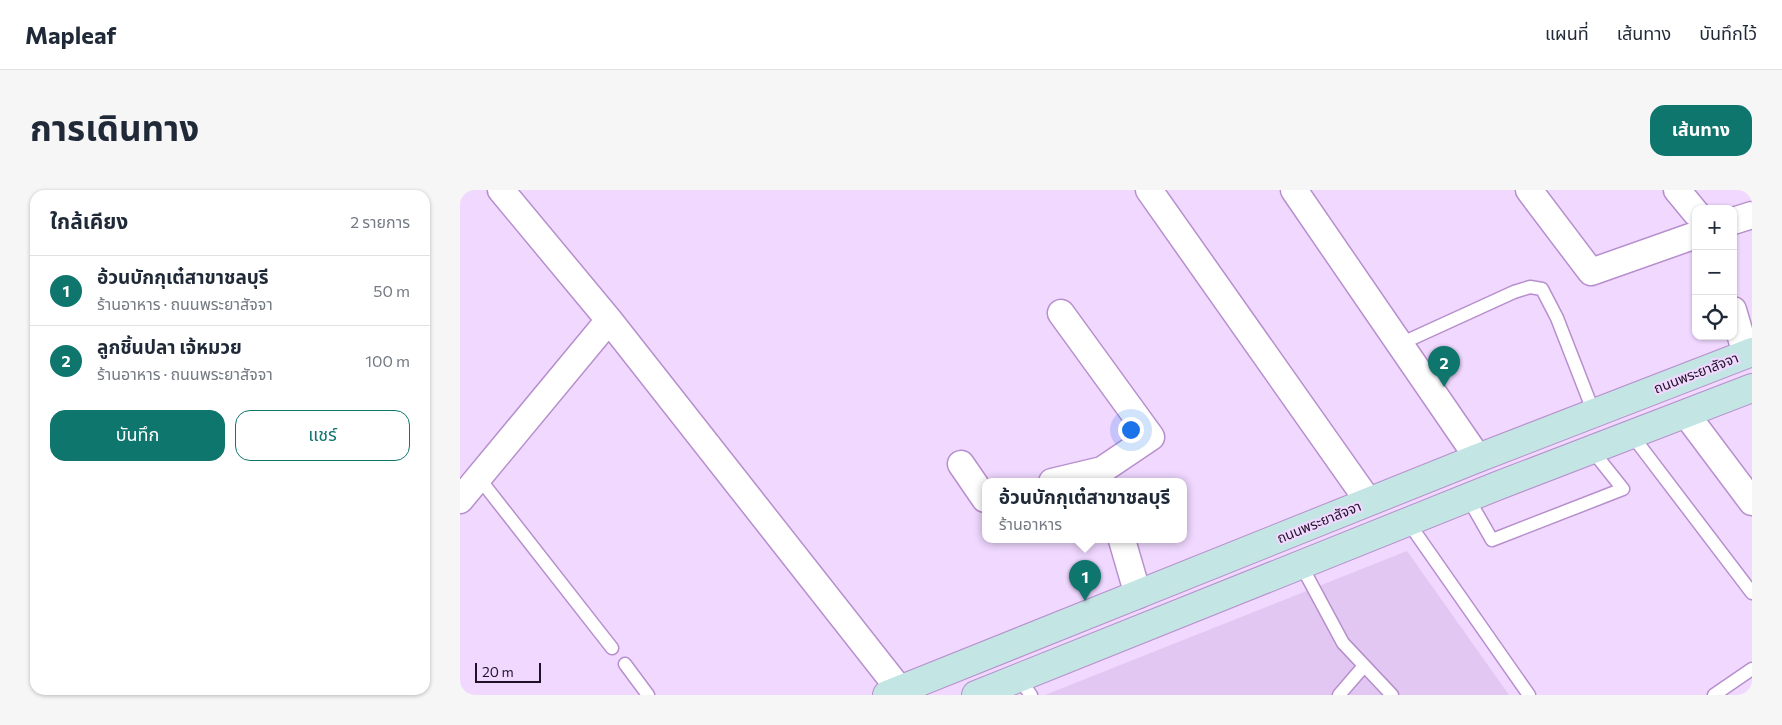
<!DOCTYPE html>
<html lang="th">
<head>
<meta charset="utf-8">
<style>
  :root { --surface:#fff; --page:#f6f6f7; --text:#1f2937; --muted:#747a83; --line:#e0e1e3; --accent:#0f766e }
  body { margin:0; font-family:Commissioner,"Noto Sans Thai",sans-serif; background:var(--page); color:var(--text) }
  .controls { position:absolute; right:15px; top:15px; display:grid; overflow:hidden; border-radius:10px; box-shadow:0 1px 4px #0004 }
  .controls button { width:45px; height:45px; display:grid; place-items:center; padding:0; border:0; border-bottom:1px solid var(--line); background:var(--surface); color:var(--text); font:25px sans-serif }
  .scale { position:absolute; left:15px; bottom:12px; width:66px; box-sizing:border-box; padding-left:5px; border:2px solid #201128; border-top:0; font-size:14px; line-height:18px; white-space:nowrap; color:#201128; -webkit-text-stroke:4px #f0d8ff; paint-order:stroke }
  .you { position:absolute; left:670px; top:239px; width:18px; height:18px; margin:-12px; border:4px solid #fff; border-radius:50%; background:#1a73e8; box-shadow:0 0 0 8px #1a73e833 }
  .badge { display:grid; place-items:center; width:32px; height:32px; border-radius:50%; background:var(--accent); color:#fff; font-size:16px; font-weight:700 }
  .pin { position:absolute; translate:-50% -41px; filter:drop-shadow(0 1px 2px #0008) }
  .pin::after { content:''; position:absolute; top:26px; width:18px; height:15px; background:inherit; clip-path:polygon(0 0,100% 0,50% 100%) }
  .popup { position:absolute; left:522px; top:288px; width:205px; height:65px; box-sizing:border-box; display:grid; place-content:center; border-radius:10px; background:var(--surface); filter:drop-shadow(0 1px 4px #0005); font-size:16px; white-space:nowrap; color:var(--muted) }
  .popup b { font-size:19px; color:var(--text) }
  .popup::after { content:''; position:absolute; left:50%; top:100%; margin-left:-10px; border:10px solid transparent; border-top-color:var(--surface) }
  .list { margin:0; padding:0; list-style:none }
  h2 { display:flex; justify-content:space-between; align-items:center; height:65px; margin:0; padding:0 20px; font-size:21px }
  h2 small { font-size:16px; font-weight:400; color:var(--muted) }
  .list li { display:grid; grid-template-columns:32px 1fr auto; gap:15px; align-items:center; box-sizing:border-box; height:70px; padding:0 20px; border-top:1px solid var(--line) }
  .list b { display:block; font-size:19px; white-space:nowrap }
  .list p { margin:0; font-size:16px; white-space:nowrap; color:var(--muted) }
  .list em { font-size:16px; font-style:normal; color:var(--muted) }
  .actions { display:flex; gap:10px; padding:15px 20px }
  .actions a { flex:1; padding:11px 0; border:1px solid var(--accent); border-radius:15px; text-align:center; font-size:18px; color:var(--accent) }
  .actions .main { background:var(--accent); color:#fff }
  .icon { flex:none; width:28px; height:28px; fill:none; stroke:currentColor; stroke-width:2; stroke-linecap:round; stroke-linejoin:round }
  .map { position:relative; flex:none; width:1292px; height:505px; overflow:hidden; border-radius:15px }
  header { display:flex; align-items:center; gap:30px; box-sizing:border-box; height:70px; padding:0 25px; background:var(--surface); border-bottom:1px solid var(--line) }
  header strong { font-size:24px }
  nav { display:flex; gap:28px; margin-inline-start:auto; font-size:18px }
  .intro { display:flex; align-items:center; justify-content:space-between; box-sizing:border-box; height:120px; padding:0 30px }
  h1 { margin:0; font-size:35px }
  .button { padding:12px 22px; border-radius:15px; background:var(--accent); color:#fff; font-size:18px; font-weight:700 }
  main { display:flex; gap:30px; padding:0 30px }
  aside { flex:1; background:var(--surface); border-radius:15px; box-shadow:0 1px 4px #0004 }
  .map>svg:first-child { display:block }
  .built { fill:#e1c7f1 }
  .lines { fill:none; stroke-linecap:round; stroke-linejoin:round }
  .lane-casing { stroke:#b78fcd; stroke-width:15 }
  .street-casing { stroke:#b78fcd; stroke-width:29 }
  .secondary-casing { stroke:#b78fcd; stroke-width:30 }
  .lane { stroke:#fff; stroke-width:12 }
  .street { stroke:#fff; stroke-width:26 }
  .secondary { stroke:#c3e5e4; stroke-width:28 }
  .labels { text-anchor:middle; stroke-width:4.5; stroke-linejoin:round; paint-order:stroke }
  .street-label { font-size:14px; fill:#201128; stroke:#f0d8ff }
</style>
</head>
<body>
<header>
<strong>Mapleaf</strong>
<nav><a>แผนที่</a><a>เส้นทาง</a><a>บันทึกไว้</a></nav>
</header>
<div class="intro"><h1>การเดินทาง</h1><a class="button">เส้นทาง</a></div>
<main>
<aside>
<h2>ใกล้เคียง<small>2 รายการ</small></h2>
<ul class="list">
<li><span class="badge">1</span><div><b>อ้วนบักกุเต๋สาขาชลบุรี</b><p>ร้านอาหาร · ถนนพระยาสัจจา</p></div><em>50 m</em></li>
<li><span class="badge">2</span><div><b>ลูกชิ้นปลา เจ้หมวย</b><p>ร้านอาหาร · ถนนพระยาสัจจา</p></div><em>100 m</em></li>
</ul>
<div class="actions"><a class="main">บันทึก</a><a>แชร์</a></div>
</aside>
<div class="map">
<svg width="1292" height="505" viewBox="0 0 1292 505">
  <rect width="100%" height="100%" fill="#f0d8ff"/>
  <!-- built -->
  <path class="built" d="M947,361l102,144h-464z"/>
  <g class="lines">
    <defs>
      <path id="lane" d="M940,154l114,-52 16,-5 12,2 15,29 37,95
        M1171,244l121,159
        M19,288l133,170
        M1008,308l24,42 131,-51 -32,-40
        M948,332l121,173
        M841,375l42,78 49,52
        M165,474l23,31
        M558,488l13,17
        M879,505l25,-29
        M1254,505l38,-26"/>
      <path id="street" d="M41,0l108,130 295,375
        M689,0l220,312
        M834,0l184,268
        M1069,0l62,82 105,-37
        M1217,0l19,23
        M1273,31l19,-6
        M1273,120l13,44
        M1226,224l66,88
        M501,274l24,35
        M592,292l50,-12 49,-33 -90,-124
        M0,310l149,-180
        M662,350l16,55"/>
      <path id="secondary" d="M427,505l591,-237 274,-106
        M516,505l521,-209 255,-98"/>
    </defs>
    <!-- lane casing -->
    <use href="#lane" class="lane-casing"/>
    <!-- street casing -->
    <use href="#street" class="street-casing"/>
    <!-- secondary casing -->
    <use href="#secondary" class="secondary-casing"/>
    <!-- lane -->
    <use href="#lane" class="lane"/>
    <!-- street -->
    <use href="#street" class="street"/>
    <!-- secondary -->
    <use href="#secondary" class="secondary"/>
  </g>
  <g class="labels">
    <!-- street labels -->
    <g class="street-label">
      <text transform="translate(1236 183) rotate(-21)" y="5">ถนนพระยาสัจจา</text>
      <text transform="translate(859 332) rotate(-22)" y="5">ถนนพระยาสัจจา</text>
    </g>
  </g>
</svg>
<div class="controls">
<button>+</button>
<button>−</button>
<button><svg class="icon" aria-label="locate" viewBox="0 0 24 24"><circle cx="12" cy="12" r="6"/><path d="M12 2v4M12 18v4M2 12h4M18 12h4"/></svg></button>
</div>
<div class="scale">20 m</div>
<div class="you"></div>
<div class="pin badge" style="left:625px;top:411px">1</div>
<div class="popup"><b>อ้วนบักกุเต๋สาขาชลบุรี</b>ร้านอาหาร</div>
<div class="pin badge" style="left:984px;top:197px">2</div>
</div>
</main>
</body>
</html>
